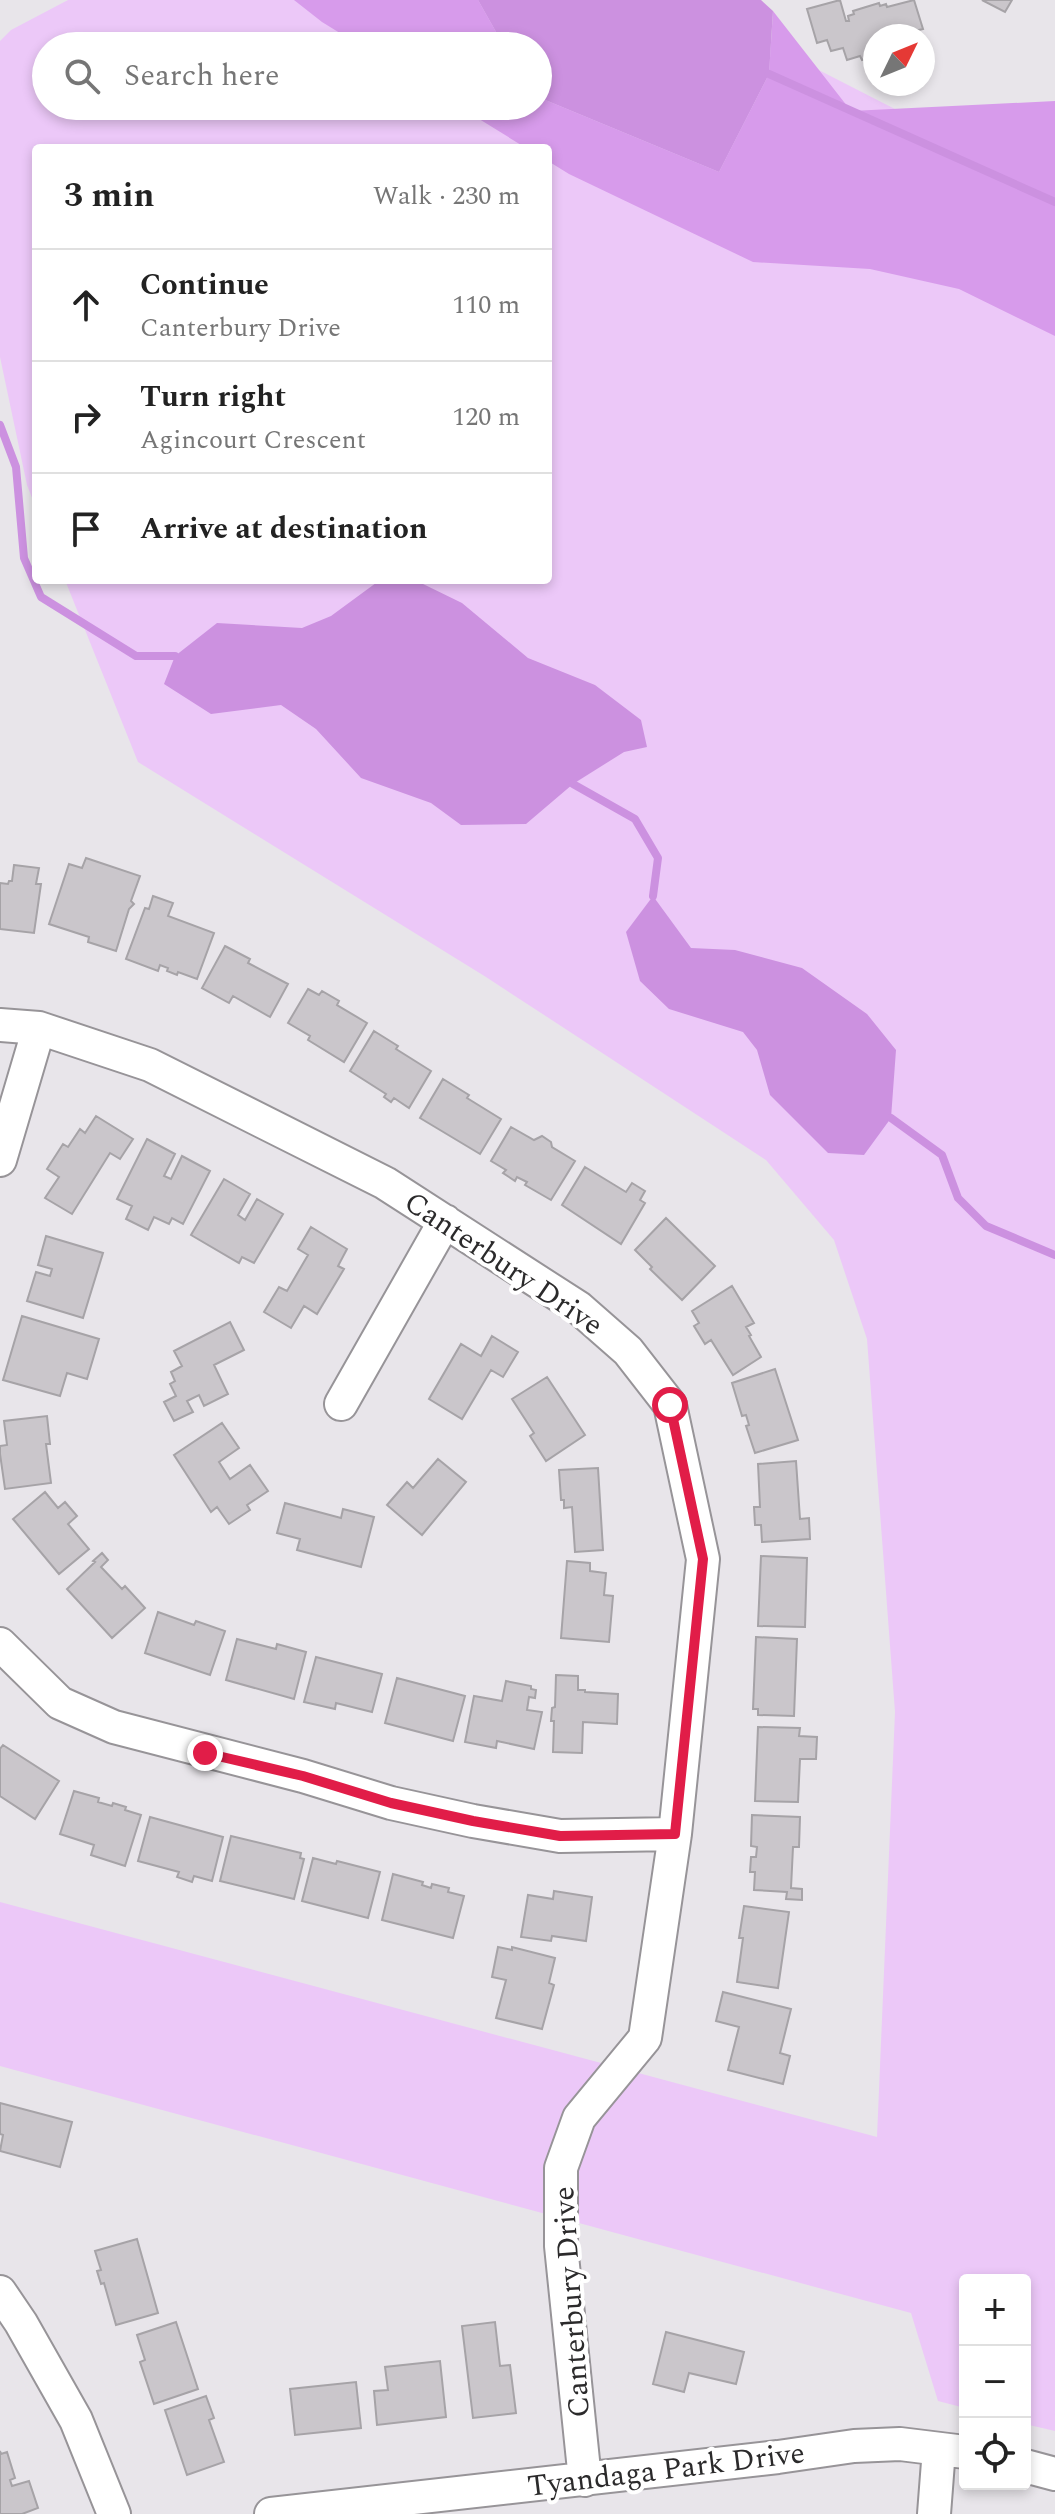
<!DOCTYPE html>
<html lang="en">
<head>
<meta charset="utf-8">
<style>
  :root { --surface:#fff; --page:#f6f6f6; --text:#222; --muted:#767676; --line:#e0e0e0 }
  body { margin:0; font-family:Spectral,serif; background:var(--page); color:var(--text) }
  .controls { position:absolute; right:24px; bottom:24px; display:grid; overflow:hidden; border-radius:8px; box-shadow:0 4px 12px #0003 }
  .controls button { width:72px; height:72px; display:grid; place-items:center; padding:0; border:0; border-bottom:2px solid var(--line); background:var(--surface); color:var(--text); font:40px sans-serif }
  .compass { position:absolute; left:863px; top:24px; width:72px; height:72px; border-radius:50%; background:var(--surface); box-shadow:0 4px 12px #0003; rotate:47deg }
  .stop { position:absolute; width:24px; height:24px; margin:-18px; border:6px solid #e11d48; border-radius:50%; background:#fff }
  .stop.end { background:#e11d48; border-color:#fff; box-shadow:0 2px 8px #0008 }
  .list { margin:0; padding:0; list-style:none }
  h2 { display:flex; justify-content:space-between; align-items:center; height:104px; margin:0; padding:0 32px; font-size:34px }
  h2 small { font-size:26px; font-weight:400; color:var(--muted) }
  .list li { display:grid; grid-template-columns:52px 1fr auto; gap:24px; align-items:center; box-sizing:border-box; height:112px; padding:0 32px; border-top:2px solid var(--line) }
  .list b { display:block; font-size:30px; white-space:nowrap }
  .list p { margin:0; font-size:26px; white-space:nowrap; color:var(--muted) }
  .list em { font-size:26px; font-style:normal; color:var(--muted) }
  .icon { flex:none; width:44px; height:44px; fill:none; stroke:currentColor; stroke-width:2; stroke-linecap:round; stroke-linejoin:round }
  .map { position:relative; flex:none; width:1055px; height:2514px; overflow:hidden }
  .search { position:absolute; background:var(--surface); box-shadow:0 4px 12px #0003; left:32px; top:32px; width:520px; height:88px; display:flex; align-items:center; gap:20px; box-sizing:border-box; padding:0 28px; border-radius:44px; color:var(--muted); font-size:30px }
  .panel { position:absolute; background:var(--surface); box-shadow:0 4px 12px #0003; left:32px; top:144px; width:520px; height:440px; border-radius:8px }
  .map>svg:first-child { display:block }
  .green { fill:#ecc8f8; fill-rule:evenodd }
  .forest { fill:#d79beb }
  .water { fill:#cc91e0 }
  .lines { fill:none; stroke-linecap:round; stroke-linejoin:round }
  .stream { stroke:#cc91e0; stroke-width:8 }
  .building { fill:#cac6cb; stroke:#a6a3a7; stroke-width:2 }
  .minor-casing { stroke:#979498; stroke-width:36 }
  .minor { stroke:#fff; stroke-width:32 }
  .route { stroke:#e11d48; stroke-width:10 }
  .labels { text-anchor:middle; stroke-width:8; stroke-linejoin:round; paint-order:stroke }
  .street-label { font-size:30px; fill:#2b2a2b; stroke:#fff }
</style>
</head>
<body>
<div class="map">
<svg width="1055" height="2514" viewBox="0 0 1055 2514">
  <rect width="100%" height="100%" fill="#e8e5ea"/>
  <!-- green -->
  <path class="green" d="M68,0h614l373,191v2240l-30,-7v-144h-60v128l-27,-7 -27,-88 -911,-247v-164l877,235 18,-425 -28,-373 -33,-99 -68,-80 -280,-183 -348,-215 -73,-182h483v-432h-512v360l-9,-23 -27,-128v-316l11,-11zM46,46h492v60h-492z"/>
  <!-- forest -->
  <path class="forest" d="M294,0h184l26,46h-143l-39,-24z
    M773,11l78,100 204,-10v235l-96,-47 -89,-20 -117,-7 -184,-88 -21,-13v-13h-22l-68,-42h80v-9l181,75 50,-98z"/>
  <!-- water -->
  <path class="water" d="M478,0h283l12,11 -4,63 -50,98 -181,-75v-51h-34z
    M380,580l41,3 41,20 66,55 67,27 46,35 6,27 -23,5 -51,32 -47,40 -65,1 -30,-22 -70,-25 -45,-49 -35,-24 -70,9 -47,-30 11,-28 42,-33 85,5 29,-12z
    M653,896l38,52 44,2 67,18 65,46 29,36 -5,68 -27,37 -36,-2 -58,-58 -13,-45 -14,-18 -74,-23 -29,-28 -14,-49z"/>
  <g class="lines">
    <!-- stream -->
    <path class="stream" d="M769,74l286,128
      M0,425l16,42 8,91 17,39 95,59h39
      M573,784l62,35 23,39 -5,38
      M891,1118l51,37 16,43 28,28 69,29"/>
  </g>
  <!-- building -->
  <path class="building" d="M840,0l6,21h3l-1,-5 6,-2 -1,-3 26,-8 1,3 6,-2 1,3 27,-7 9,29 -12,3 2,4h-38v20l-13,4 -2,-4 -13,4 -4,-12 -12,3 -4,-11 -10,3 -10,-34z
    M982,0h30l-7,12z
    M86,858l54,18 -9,25 3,3 -5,5 -13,42 -28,-9 1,-5 -40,-13 20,-60 13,4z
    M14,865l25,3 -3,16h5l-7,49 -34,-4v-46l8,1 1,-3h3z
    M153,896l20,7 -5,13 46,17 -17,46 -19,-7 -1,3 -10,-4 1,-3 -8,-3 -2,6 -32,-12 19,-51 4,1z
    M225,946l25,13 -2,4 40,21 -18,33 -37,-21 -4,7 -27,-15z
    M308,989l11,6 3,-4 17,10 -2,4 30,18 -23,39 -36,-22 2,-4 -22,-13z
    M374,1031l24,15 -2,3 35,22 -22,37 -15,-10 -3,4 -7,-5 2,-3 -36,-23z
    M443,1079l26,16 -2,3 34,21 -21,35 -60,-36z
    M96,1116l37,23 -13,20 -10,-6 -38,61 -27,-16 14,-21 -12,-8 16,-25 5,3 12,-18 5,4z
    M511,1127l23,13 8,-4 9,6 1,5 23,14 -24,39 -26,-15 2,-3 -10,-5 -2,4 -12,-8 3,-3 -15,-9z
    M147,1139l28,15 -11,22 7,3 11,-23 28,15 -27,53 -11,-6 -3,6 -15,-7 -6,13 -22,-11 6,-13 -15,-7z
    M585,1167l41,25 6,-9 13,8 -5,9 5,3 -24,41 -59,-39z
    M224,1179l26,15 -12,21 7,5 12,-21 26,15 -29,49 -12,-6 -3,6 -48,-28z
    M666,1218l49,48 -33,34 -32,-31 2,-2 -17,-17z
    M311,1227l36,22 -9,17 6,3 -27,45 -13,-8 -13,22 -27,-16 15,-25 8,4 21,-36 -10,-6z
    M46,1236l57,17 -20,65 -56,-17 9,-29 14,4 2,-7 -14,-4z
    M732,1286l22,37 -8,4 5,8 -2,1 12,21 -28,18 -22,-35 -6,4 -11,-18 5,-3 -7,-12z
    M22,1316l77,23 -12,40 -20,-6 -7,23 -57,-16z
    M230,1322l14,28 -30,15 14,29 -24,12 -5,-11 -12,6 6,11 -19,9 -10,-19 12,-6 -6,-12 5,-3 -4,-9 11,-6 -8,-15z
    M492,1336l26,16 -15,25 -12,-7 -29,49 -33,-20 32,-55 20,12z
    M775,1369l23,71 -43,13 -9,-27 3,-1 -3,-10 -4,1 -10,-33z
    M547,1377l38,58 -39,26 -16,-25 4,-3 -22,-34z
    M47,1416l3,28h-4l5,39 -46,6 -5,-35v-8l7,-1 -3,-24z
    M222,1423l17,25 -20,14 11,17 20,-14 18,26 -21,14 3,5 -21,14 -12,-17 -6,5 -37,-57z
    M438,1459l28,23 -44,53 -35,-30 20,-23 6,6z
    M796,1461l4,58 9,-1 1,21 -48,3 -1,-17h-6l-1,-18h6l-2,-43z
    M598,1468l5,82 -28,2 -3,-45 -8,1v-8h-3l-2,-30z
    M45,1492l13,16 7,-6 12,14 -9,8 21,25 -30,25 -46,-55z
    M285,1503l56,15 2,-9 31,8 -13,50 -64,-17 3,-11 -23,-6z
    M102,1553l6,7 -7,7 21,22 3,-3 20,22 -33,30 -45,-49 28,-27 -2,-1z
    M761,1556l46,2 -2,69 -47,-1z
    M567,1561l23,2v8l16,2 -2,22 9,1 -4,46 -48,-4z
    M158,1612l36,13 2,-4 29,10 -15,44 -65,-22z
    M756,1637l41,2 -3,77 -36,-1v-6h-5z
    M237,1639l39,10 1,-5 29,8 -12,47 -68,-19z
    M316,1657l66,17 -10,38 -36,-9 -1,6 -31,-7z
    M556,1675l22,1v14h7v2l33,2 -1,30 -34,-2 -1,31 -29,-1 1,-31h-3l1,-13 3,-1z
    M397,1678l68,18 -12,45 -68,-18z
    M506,1681l25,5v3l5,1 -1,8 -6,-1 -2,13 15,2 -8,37 -37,-8 -1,7 -31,-6 9,-46 28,5z
    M758,1727l42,1 -1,8 18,1 -1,22h-16l-2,43 -43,-1z
    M3,1745l56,36 -24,38 -35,-23v-47z
    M74,1791l25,7 -1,4 14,4 1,-3 13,4 -1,3 16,5 -16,51 -34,-11 3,-10 -34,-11z
    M752,1815l48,2 -1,30h-6l-2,41 11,1v11l-16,-1 1,-7 -33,-2 1,-18h-5l1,-15h5l1,-10 -6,-1z
    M150,1817l73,20 -11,44 -18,-5 -2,6 -15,-5 2,-5 -41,-11z
    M231,1836l70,17 -1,5 4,1 -10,40 -74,-18z
    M313,1858l23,6 1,-3 43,11 -12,46 -66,-17z
    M393,1874l30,8 -1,3 9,3 1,-4 17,4 -1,4 16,4 -11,42 -71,-18z
    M554,1891l38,6 -6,44 -34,-5 -1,5 -30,-4 7,-42 25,4z
    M744,1906l45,6 -11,76 -41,-6 6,-44h-4z
    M498,1947l14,3v-3l43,11 -6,25 5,2 -12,44 -46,-11 10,-38 -14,-3z
    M723,1992l68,17 -11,44 10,3 -7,28 -55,-14 11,-43 -23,-6z
    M0,2103l72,19 -12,45 -60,-16 3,-16 -3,-1z
    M137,2239l21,74 -42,12 -12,-42 -3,1 -4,-13 4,-1 -6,-19z
    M176,2322l22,67 -44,15 -14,-42 5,-2 -8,-25z
    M495,2322l5,44 10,-1 6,48 -43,5 -11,-92z
    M666,2332l78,20 -8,32 -47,-11 -5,19 -31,-8z
    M440,2361l6,56 -69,8 -3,-34 14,-1 -3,-23z
    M356,2382l5,46 -66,7 -5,-46z
    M206,2396l8,22 -5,2 15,42 -37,13 -22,-65z
    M0,2451l1,3 6,-2 8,26 -5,2 2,6 17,-5 9,27 -16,6h-22z"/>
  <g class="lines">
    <defs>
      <path id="minor" d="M0,1025l39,3 111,37 235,118 194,125 49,43 42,54 33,154 -28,275 -30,204 -66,80 -18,50v78l24,234
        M0,1160l39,-132
        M341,1404l104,-183
        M0,1644l60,59 54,24 189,49 88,27 82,18 87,15 115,-2
        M0,2292l21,31 55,97 38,94
        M1025,2466l30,8
        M271,2514l507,-57 76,-11 46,-2 65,8
        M934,2514l5,-65"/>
    </defs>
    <!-- minor casing -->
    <use href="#minor" class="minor-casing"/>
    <!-- minor -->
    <use href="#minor" class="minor"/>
  </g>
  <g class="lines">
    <!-- route -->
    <path class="route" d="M205,1753l98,23 88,27 82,18 87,15 115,-2 28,-275 -33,-154"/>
  </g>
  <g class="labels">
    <!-- street labels -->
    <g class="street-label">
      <text transform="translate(504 1263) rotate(34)" y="10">Canterbury Drive</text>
      <text transform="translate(571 2302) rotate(-94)" y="10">Canterbury Drive</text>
      <text transform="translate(666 2469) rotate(-7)" y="10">Tyandaga Park Drive</text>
    </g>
  </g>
</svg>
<div class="controls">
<button>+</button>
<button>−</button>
<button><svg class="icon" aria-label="locate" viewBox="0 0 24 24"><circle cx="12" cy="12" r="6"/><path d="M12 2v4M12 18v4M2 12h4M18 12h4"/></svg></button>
</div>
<svg class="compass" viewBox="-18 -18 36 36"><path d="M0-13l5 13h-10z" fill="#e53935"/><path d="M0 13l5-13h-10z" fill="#767676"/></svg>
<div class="stop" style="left:670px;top:1405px"></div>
<div class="stop end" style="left:205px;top:1753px"></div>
<div class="search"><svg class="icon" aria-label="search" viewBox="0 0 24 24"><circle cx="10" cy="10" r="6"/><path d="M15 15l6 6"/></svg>Search here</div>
<section class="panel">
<h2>3 min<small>Walk · 230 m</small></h2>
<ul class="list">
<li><svg class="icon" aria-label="ahead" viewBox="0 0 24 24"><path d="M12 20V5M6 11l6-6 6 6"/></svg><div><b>Continue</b><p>Canterbury Drive</p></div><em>110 m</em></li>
<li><svg class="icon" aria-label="right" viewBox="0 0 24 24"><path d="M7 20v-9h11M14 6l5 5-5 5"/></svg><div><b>Turn right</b><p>Agincourt Crescent</p></div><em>120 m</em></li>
<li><svg class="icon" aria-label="arrive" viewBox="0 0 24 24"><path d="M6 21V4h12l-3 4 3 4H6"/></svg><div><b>Arrive at destination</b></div></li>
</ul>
</section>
</div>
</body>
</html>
